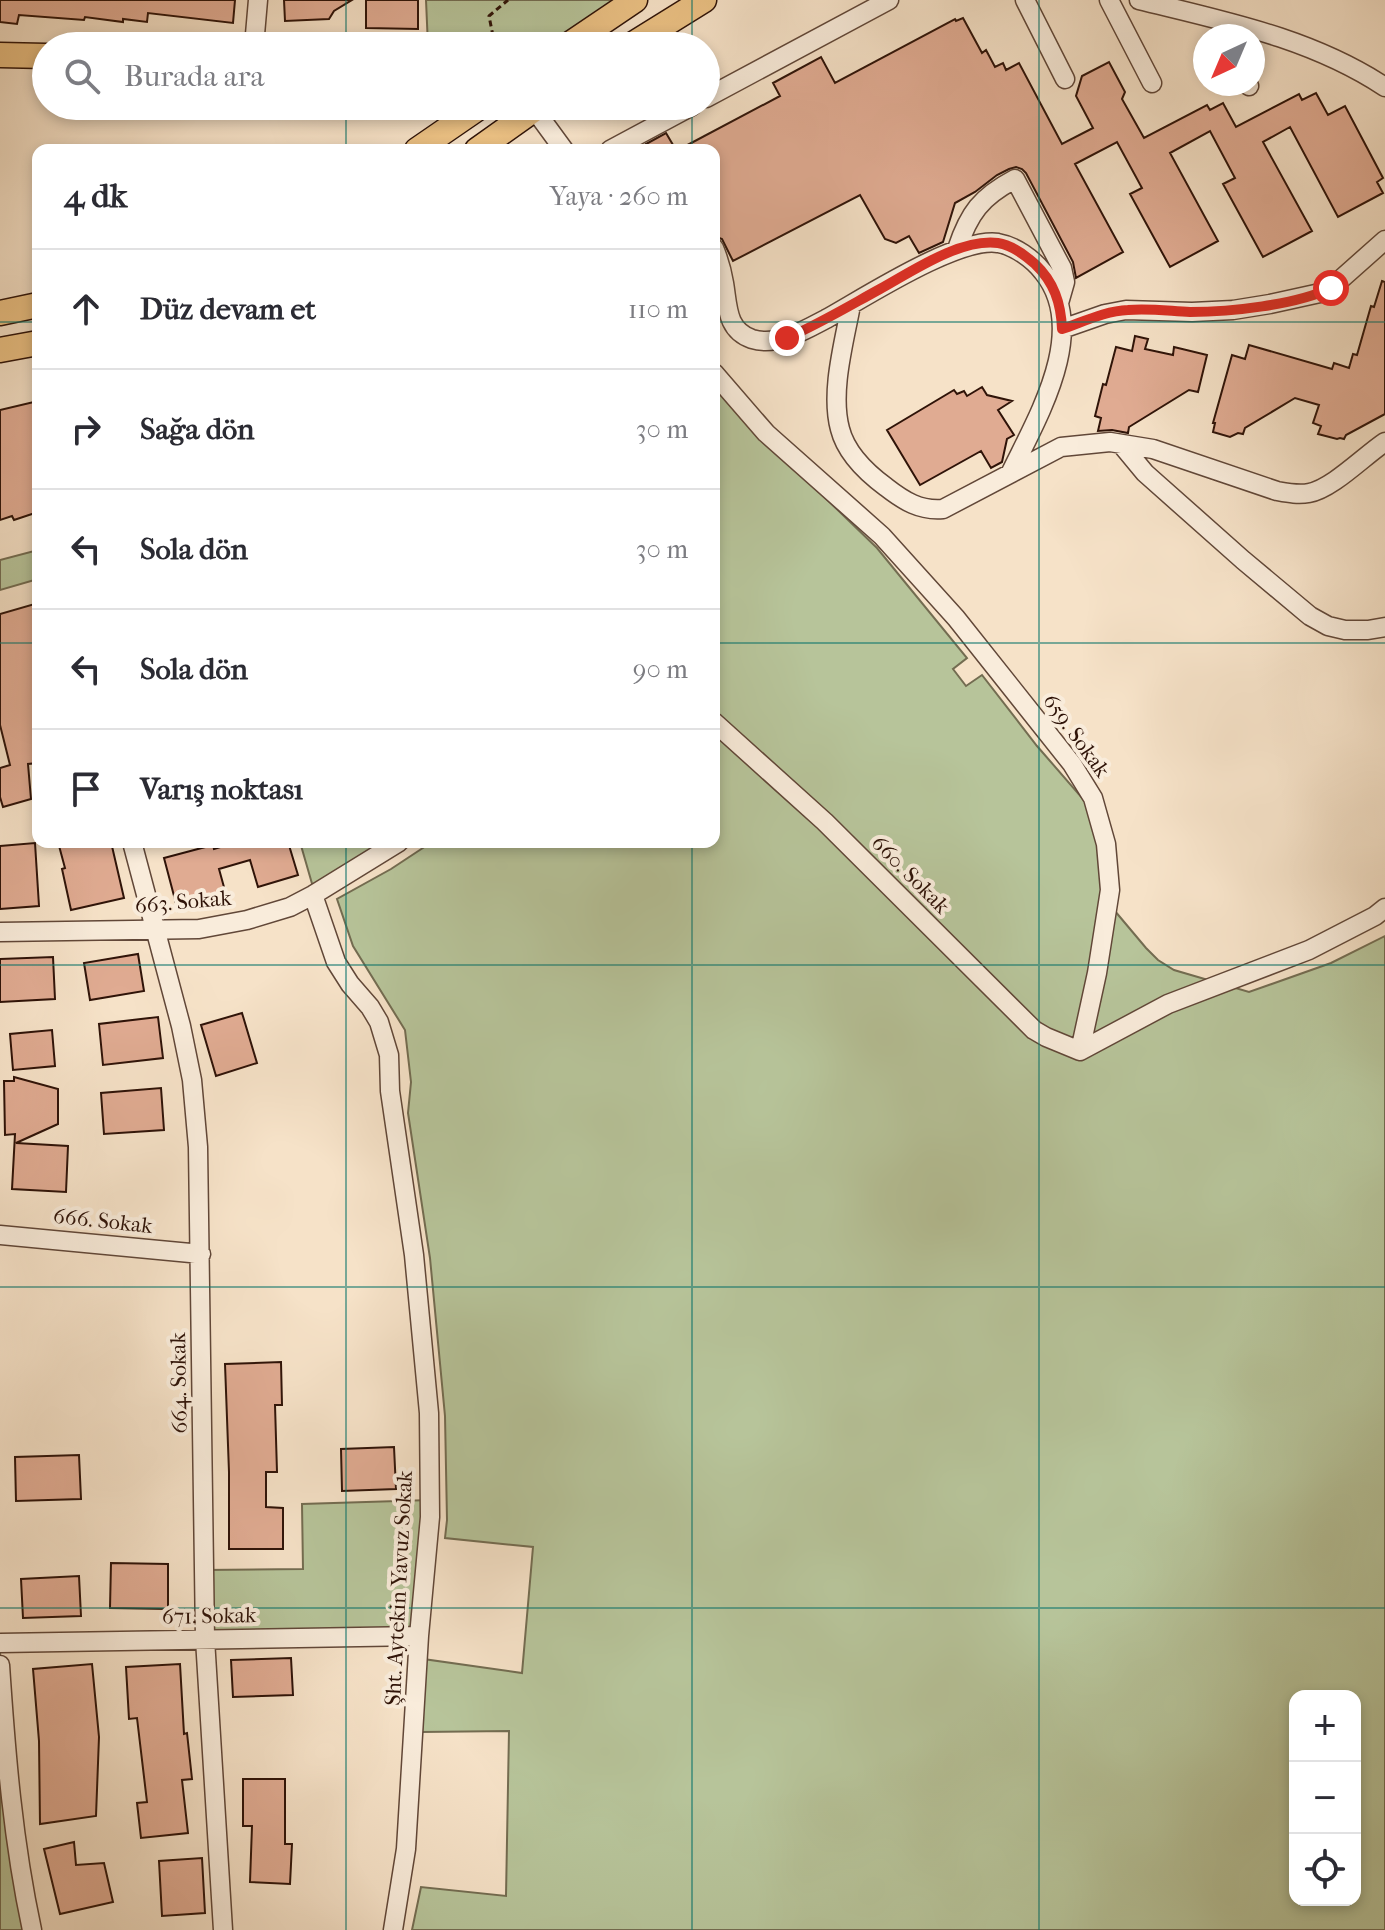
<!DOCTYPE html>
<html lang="tr">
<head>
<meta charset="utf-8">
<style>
  :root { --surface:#fff; --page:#f2f2f3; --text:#2b2b33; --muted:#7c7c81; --line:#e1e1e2 }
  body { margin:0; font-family:"IM FELL French Canon",serif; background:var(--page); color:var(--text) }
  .controls { position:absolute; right:24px; bottom:24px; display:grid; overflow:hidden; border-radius:16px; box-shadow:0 4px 12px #0003 }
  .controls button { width:72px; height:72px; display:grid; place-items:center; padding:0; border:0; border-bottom:2px solid var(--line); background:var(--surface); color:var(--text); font:40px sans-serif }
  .compass { position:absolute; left:1193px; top:24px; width:72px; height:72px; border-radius:50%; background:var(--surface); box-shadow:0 4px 12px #0003; rotate:224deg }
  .stop { position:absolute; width:24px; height:24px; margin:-18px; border:6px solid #d93025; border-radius:50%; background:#fff }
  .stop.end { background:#d93025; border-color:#fff; box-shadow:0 2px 8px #0008 }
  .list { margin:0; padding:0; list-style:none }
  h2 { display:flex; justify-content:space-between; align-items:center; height:104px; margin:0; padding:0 32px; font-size:34px }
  h2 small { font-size:26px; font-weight:400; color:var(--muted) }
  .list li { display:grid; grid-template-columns:52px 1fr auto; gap:24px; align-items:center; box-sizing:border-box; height:120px; padding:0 32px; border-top:2px solid var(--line) }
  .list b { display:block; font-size:30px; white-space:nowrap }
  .list em { font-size:26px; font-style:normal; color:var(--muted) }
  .icon { flex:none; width:44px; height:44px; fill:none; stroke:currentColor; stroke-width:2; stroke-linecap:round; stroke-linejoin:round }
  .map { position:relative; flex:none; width:1385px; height:1930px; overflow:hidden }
  .search { position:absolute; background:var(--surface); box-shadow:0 4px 12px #0003; left:32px; top:32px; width:688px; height:88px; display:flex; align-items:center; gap:20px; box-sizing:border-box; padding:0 28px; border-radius:44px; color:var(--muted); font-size:30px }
  .panel { position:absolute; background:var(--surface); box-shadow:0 4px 12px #0003; left:32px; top:144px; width:688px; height:704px; border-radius:16px }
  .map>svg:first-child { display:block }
  .green { fill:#b7c49a; stroke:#736c51; stroke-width:2; fill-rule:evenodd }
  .building { fill:#e0ab92; stroke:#2f1308; stroke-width:2 }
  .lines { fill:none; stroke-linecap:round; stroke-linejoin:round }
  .minor-casing { stroke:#614738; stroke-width:21 }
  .major-casing { stroke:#2f1308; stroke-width:27 }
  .path { stroke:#2f1308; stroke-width:3; stroke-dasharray:6 4; stroke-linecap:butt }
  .minor { stroke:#f9ecdb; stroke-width:18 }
  .major { stroke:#ebc184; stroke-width:24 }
  .route { stroke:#d93025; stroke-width:10 }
  .grid { fill:none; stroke:#0f766e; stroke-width:2; stroke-opacity:0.55 }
  .labels { text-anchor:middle; stroke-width:8; stroke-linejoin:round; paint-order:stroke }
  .street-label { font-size:22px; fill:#2f1308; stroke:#f9ecdb }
</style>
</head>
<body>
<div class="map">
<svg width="1385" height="1930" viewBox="0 0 1385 1930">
  <rect width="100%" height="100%" fill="#f6e2c8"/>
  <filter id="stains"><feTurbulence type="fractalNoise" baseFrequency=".0025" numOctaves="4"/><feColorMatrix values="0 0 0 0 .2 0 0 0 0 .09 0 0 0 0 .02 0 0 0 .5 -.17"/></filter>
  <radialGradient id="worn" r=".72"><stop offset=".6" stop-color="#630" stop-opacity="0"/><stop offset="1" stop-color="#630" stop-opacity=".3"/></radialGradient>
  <!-- green -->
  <path class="green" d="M426,0h209l-68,46h-139z
    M714,380l100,107 63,61 90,110 -14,11 13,17 16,-11 55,71 53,61 8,13 6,78 42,50 12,12 16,10 75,22 82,-29 54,-27v994h-973l9,-43 85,9 3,-165 -87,1 1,-73 99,14 11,-126 -88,-9 2,-18 -2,-104 -15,-158 -22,-145 3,-31 -6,-52 -52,-84 -16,-47 54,-30 41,-27h282zM1295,1696h60v204h-60z
    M38,550v29l-38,11v-30z
    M300,842h99l-84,52z
    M430,1500l-11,136 -214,3 -1,-69 99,-1 -1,-65z
    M0,1653l12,142 24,135h-36z"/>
  <!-- building -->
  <path class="building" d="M0,0h235l-2,23 -85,-10 -1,9 -24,-3v3l-38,-5 -1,3 -65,-5 -2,9 -17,-2z
    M284,0h68l-18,11 -5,8 -44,2z
    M366,0h52v29l-52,-1z
    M963,18l19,35 4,-3 9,17 8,-4 3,7 13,-7 43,81 31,-16 -17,-32 6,-20 27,-14 16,30 -3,7 22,39 63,-33 3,5 13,-7 13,24 63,-33 3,6 14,-7 12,22 17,-9 38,72 -6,4 6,11 -45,24 -48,-90 -27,15 49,89 -49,26 -40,-73 12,-6 -25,-47 -40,22 48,88 -48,26 -40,-73 12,-6 -25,-46 -42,22 48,88 -47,26 -3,-16 -47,-89 -4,-4 -6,-2 -7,2 -12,6 -22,17 -20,11 -12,39 -24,11 -10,-17 -13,7 -11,-4 -25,-44 -127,66 -11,-22 -8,-3v-86h-36l102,-54 -7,-13 48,-26 14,26 120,-64 1,2z
    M666,133l10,17h-27l-3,-6z
    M1382,281l3,1v132l-39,21 -2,4 -4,-1 -3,1 -19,-5 3,-8 -8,-3 6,-18 -24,-7 -50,30 -2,6 -5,-1 -8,4 -17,-5 2,-9h-2l19,-68 13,4 4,-14 83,24 2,-6 15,5 4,-14 4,1 14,-49 3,1z
    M1135,336l13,3 -3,10 28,6 1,-8 33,8 -9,37 -9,-2 -60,37 -1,6 -16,-3 -14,1 3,-13 -6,-2 8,-32 3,1 10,-38 16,4z
    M982,387l5,8 25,6 -14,9 16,25 -7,4 -5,23 -11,6 -10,-17 -61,34 -33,-55 67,-40 3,4 7,-3 3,5z
    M38,401v111l-24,8 -2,-4 -12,4v-110z
    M38,603v160l-10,1 3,35 -28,8 -3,-10v-29l10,-3 -10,-40v-111z
    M58,842h53l13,56 -53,12 -9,-41 3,-1z
    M237,842h51l10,33 -40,12 -8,-27 -31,9 8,29 -49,13 -14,-53 49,-13 1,4z
    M35,843l4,63 -39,3v-63z
    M138,954l6,37 -54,9 -6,-37z
    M53,957l2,42 -55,3v-43z
    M242,1013l15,50 -41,13 -15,-51z
    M158,1017l5,41 -60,7 -4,-41z
    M52,1030l3,36 -42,4 -3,-36z
    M14,1077l44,12v35l-42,19 52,3 -2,46 -54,-3 3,-55 -10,1 -1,-54h10z
    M161,1088l3,42 -60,4 -3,-41z
    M281,1362l1,43h-7l2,67h-11v35l17,1v41h-54v-77l-4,-108z
    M394,1447l2,42 -54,2 -1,-42z
    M79,1455l2,44 -65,2 -1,-44z
    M111,1563l57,1v45l-58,-1z
    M79,1576l2,40 -58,2 -2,-39z
    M291,1658l2,37 -60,2 -2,-37z
    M92,1664l7,73 -3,79 -56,8 -1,-83 -6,-72z
    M180,1664l4,70 3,-1 5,46 -10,1 6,53 -47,5 -4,-35 10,-1 -10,-84 -8,1 -3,-52z
    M243,1779h42v65h7l-2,40 -40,-2 2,-56h-9z
    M74,1842l2,23 28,-2 9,39 -53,12 -16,-65z
    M202,1858l3,55 -43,3 -3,-55z"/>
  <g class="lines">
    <defs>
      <path id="minor" d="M1025,0l40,79
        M1109,0l43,83
        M1139,0c85,21 172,38 246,87
        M254,46l4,-46
        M1248,84l1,2
        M706,98l183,-98
        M534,109l30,41
        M610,150l82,-44
        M714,248c5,12 8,23 10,35 4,23 2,47 28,56 25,8 53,-9 74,-20 38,-21 131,-82 172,-76 17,3 35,16 45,29 47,58 -5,144 -32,200
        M957,249c12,-36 24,-52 58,-70l47,89 3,14 -6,21
        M851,305c-7,38 -21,87 -11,124 6,24 27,44 46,58 18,14 34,24 57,22l118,-62 49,-5 43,7 124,42c11,2 21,4 32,2 23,-4 55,-37 76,-51
        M1062,329l43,-15 21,-4 66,2 41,-2 37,-6 50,-11 11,-5 54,-48
        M714,373l52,60 116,103 74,82 116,146 21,34 13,46 4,46 -13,83 -17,78
        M1121,444l24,29 98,87 67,56 18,10 17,4h23l17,-3
        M714,722l111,100 209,208 12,7 34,14
        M132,842l49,184 11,54 6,67 7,492 18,291
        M313,895l23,67 14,22 20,23 9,15 10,33 1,36 24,164 15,158 1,104 -11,119 -13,213 -13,81
        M0,932l199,-3 48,-9 43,-13 23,-12 86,-53
        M1080,1051l88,-47 141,-54 66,-34 10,-8
        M0,1235l201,19
        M0,1643l419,-7
        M0,1665c6,90 13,177 32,265"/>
      <path id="major" d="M567,46l68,-46
        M630,46l74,-46
        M0,55l46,1
        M417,150l64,-44
        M477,150l62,-44
        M0,313l38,-8
        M0,350l38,-7"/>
    </defs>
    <!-- minor casing -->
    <use href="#minor" class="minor-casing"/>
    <!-- major casing -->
    <use href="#major" class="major-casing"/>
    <!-- path -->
    <path class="path" d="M495,46l-6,-30 19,-16"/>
    <!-- minor -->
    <use href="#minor" class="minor"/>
    <!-- major -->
    <use href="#major" class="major"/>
  </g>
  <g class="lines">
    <!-- route -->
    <path class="route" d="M787,338c32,-14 62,-32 93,-49 31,-17 80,-51 118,-46 13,2 27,12 37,21 19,18 26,39 27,65 21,-7 43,-18 66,-19 20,-2 41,1 62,2 40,0 106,-7 141,-24"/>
  </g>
  <!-- grid -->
  <path class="grid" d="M346,0v46M692,0v46M1039,0v1930M346,106v44M692,106v44M0,322h38M714,322h671M0,643h38M714,643h671M346,842v1088M692,842v1088M0,965h1385M0,1287h1385M0,1608h1385"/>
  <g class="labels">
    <!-- street labels -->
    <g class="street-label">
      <text transform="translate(1077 735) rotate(54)" y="8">659. Sokak</text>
      <text transform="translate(911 874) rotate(45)" y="8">660. Sokak</text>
      <text transform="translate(183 901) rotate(-5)" y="8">663. Sokak</text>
      <text transform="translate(103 1220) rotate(6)" y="8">666. Sokak</text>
      <text transform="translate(178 1383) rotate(-91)" y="8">664. Sokak</text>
      <text transform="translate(398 1588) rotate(-87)" y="8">Şht. Aytekin Yavuz Sokak</text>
      <text transform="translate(209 1615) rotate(-1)" y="8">671. Sokak</text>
    </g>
  </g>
  <rect width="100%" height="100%" filter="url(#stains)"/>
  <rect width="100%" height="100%" fill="url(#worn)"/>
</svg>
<div class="controls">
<button>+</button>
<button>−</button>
<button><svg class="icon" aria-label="locate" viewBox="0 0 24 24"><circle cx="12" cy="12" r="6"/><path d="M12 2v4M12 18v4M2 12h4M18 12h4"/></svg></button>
</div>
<svg class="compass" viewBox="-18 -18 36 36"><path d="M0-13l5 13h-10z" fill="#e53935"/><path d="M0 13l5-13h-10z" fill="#7c7c81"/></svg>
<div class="stop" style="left:1331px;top:288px"></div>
<div class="stop end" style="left:787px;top:338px"></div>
<div class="search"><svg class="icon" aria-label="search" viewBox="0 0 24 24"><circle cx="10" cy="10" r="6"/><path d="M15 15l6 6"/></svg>Burada ara</div>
<section class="panel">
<h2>4 dk<small>Yaya · 260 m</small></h2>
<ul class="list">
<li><svg class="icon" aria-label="ahead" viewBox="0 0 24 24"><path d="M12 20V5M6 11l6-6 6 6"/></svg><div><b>Düz devam et</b></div><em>110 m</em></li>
<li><svg class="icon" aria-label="right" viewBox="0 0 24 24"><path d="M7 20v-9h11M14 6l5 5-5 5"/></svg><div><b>Sağa dön</b></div><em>30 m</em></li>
<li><svg class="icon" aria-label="left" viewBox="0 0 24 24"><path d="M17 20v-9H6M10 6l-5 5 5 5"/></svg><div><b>Sola dön</b></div><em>30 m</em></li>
<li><svg class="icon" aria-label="left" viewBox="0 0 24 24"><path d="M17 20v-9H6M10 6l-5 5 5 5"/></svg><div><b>Sola dön</b></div><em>90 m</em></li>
<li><svg class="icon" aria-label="arrive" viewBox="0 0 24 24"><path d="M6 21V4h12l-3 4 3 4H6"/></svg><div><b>Varış noktası</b></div></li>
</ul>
</section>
</div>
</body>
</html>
